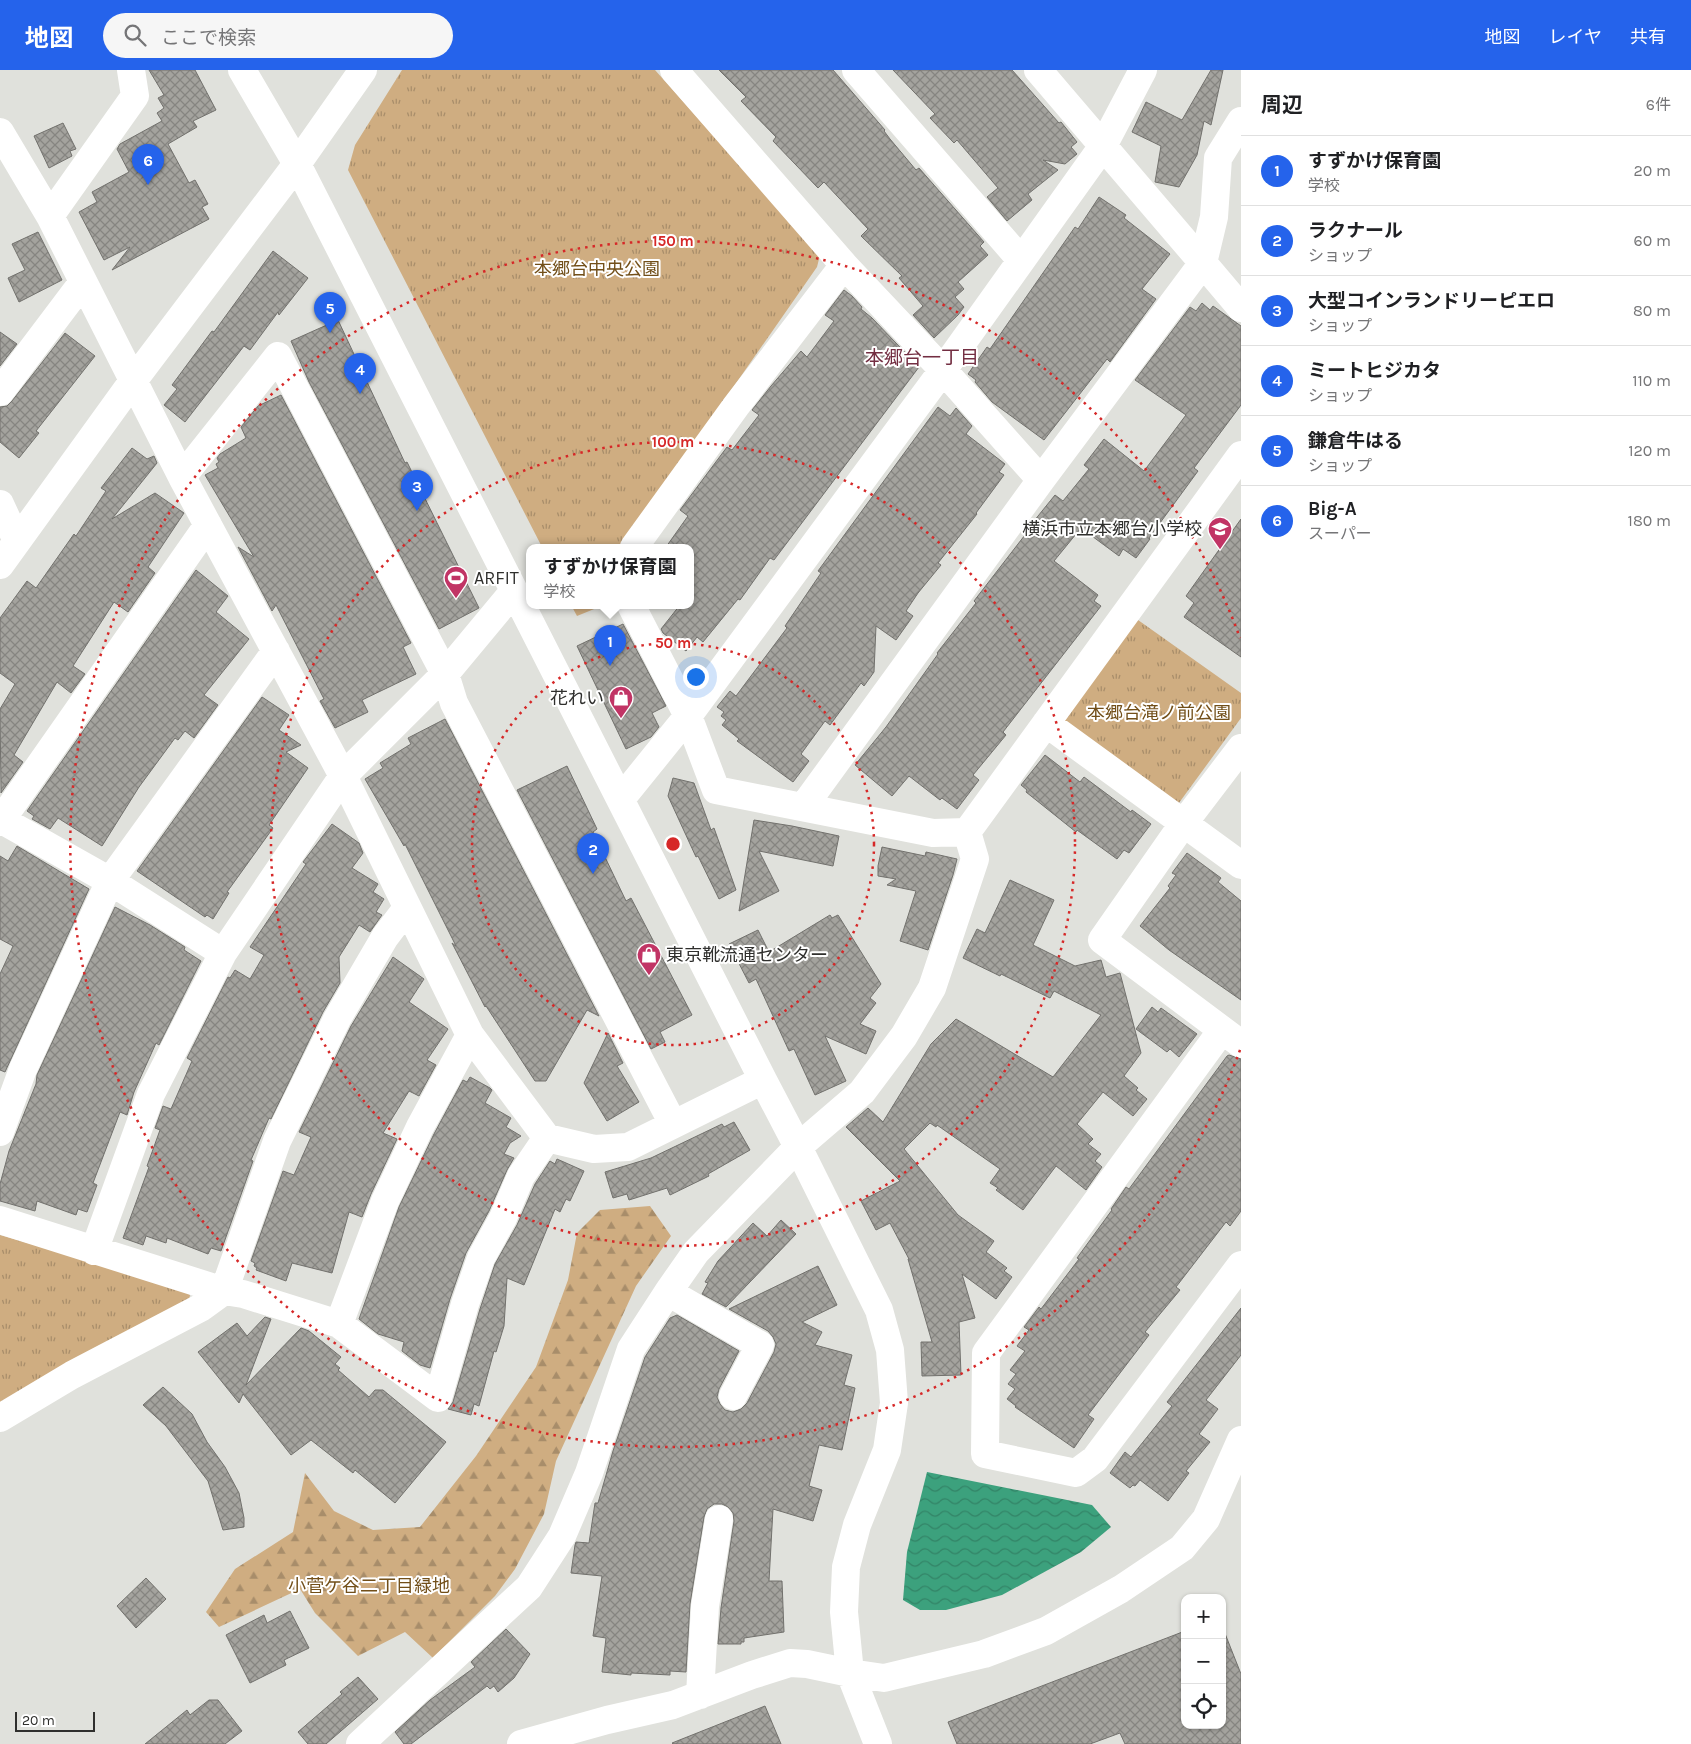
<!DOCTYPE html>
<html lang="ja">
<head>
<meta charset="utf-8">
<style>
  :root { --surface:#fff; --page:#f6f6f6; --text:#202124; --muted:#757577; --line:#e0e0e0; --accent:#2563eb }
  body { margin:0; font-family:Karla,"Noto Sans JP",sans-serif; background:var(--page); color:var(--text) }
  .controls { position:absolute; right:15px; bottom:15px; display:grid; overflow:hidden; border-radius:10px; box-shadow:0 1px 4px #0004 }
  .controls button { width:45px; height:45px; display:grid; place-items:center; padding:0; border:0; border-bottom:1px solid var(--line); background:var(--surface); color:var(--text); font:25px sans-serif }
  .scale { position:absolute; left:15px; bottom:12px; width:80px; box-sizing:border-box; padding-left:5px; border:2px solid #2f2f2d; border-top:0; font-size:14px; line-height:18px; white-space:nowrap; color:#2f2f2d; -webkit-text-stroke:4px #fff; paint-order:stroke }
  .you { position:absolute; left:695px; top:606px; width:18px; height:18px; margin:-12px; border:4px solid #fff; border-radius:50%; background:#1a73e8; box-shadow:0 0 0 8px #1a73e833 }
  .badge { display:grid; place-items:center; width:32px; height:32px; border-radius:50%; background:var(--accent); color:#fff; font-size:16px; font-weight:700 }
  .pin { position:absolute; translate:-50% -41px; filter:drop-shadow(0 1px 2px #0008) }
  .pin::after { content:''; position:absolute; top:26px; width:18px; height:15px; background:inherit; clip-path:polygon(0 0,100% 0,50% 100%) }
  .popup { position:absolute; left:526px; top:474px; width:168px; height:65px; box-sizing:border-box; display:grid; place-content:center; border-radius:10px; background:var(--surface); filter:drop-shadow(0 1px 4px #0005); font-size:16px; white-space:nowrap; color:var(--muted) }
  .popup b { font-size:19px; color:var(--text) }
  .popup::after { content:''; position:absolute; left:50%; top:100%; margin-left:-10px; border:10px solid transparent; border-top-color:var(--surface) }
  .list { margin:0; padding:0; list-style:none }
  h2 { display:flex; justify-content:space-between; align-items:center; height:65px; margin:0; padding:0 20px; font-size:21px }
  h2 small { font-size:16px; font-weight:400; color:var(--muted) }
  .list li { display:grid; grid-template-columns:32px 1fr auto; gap:15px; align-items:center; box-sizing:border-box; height:70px; padding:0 20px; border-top:1px solid var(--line) }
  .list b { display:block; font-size:19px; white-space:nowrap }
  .list p { margin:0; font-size:16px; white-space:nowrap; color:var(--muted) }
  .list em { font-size:16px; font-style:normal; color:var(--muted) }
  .icon { flex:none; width:28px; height:28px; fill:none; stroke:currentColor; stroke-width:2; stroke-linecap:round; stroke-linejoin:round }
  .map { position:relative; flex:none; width:1241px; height:1674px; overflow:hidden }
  header { display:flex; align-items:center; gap:30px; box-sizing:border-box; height:70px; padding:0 25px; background:var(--accent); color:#fff }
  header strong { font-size:24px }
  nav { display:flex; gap:28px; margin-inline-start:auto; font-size:18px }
  .search { width:350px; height:45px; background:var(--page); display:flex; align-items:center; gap:12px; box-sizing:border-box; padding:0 18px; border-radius:28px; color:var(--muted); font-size:19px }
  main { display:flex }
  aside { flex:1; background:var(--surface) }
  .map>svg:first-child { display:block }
  .grass { fill:url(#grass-tufts) }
  .forest { fill:url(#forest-firs) }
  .water { fill:url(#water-waves) }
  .building { fill:url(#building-cross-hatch); stroke:#72716d }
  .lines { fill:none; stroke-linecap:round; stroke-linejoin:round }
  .minor { stroke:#fff; stroke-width:28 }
  .ring { fill:none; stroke:#d62828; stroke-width:2.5; stroke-dasharray:2.5 5 }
  .labels { text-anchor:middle; stroke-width:4; stroke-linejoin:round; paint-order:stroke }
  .park-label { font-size:18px; fill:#724f19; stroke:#fff }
  .poi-label { font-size:18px; fill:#2f2f2d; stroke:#fff; text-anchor:end }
  .neighbourhood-label { font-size:19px; fill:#732e42; stroke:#fff }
  .centre { fill:#d62828; stroke:#fff; stroke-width:2.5 }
  .ring-label { font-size:15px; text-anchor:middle; font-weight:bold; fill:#d62828; stroke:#fff; stroke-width:4; stroke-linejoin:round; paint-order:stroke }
</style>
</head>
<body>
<header>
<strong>地図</strong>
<div class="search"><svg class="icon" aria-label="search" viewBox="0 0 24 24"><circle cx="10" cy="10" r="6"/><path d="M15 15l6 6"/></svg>ここで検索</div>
<nav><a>地図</a><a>レイヤ</a><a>共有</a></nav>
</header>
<main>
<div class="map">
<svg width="1241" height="1674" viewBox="0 0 1241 1674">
  <defs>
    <pattern id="grass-tufts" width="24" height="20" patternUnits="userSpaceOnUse" patternTransform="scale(1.25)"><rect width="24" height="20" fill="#cfad81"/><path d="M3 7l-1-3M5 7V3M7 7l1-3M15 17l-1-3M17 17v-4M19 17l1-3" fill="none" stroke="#a88d6a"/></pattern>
    <pattern id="forest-firs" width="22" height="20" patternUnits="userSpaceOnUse" patternTransform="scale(1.25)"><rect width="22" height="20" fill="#cfad81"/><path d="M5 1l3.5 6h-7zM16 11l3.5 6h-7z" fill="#a88d6a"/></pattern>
    <pattern id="water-waves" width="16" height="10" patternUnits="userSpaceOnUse" patternTransform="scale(1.25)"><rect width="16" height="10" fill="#3ca17d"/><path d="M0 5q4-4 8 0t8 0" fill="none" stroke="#338467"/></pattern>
    <pattern id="building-cross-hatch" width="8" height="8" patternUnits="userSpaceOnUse" patternTransform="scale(1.25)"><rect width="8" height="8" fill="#a4a39e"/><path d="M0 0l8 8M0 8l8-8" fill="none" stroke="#868581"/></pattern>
  </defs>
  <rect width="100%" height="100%" fill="#e0e1dc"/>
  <!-- grass -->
  <path class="grass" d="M402,0h253l165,185 -3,12 -195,280h-80l-194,-377 7,-25z
    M571,535h33l-27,11z
    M1131,545l110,78v25l-65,89 -112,-87z
    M0,1165l185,53 5,7 -2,13 -188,100z"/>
  <!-- forest -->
  <path class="forest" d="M650,1136l21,30 -35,50 -80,175 -12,53 -29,55 -20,27 -62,62 -28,-26 -47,24 -43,-43 -15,-24 -81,38 -13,-15 29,-43 58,-37 12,-59 29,38 39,19 47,-3 56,-71 60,-89 32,-87 9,-47 23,-23z"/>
  <!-- water -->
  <path class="water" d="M927,1402l165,33 19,22 -30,25 -79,43 -56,15h-26l-17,-10 4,-48z"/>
  <!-- building -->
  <path class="building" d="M149,0h46l21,40 -23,11 4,6 -29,17 21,39 6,-3 13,24 -6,3 7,12 -97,51 18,-23 -26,13 -25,-48 18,-10 -5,-10 37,-20 -12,-23 3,-5 42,-23 -5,-8 7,-5 -6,-10 6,-3z
    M719,0h114l52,60 -1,1 6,8 26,31 3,-2 65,74 -4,4 8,9 -30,27 6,7 -9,8 9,10 -6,8 -24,23 -21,-23 10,-9 -24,-28 3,-2 -41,-40 7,-7 -44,-47 -6,6 -45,-47 3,-4 -35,-36 5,-4z
    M893,0h119l47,53 2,-1 16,20 -6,5 6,7 -12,10 -22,-4 15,10 -30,24 4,6 -25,21 -20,-24 11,-9 -41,-48 -3,3 -24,-25 5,-4z
    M1211,0h12l-12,55 -7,-4 -7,34 -18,32 -24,-5 6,-36 -29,-14 14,-30 36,18z
    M63,53l13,26 -6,2 2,5 -23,12 -15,-32z
    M1099,127l27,18 -2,3 46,36 -28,35 14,10 -46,63 -3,-3 -63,81 -52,-38 -17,-20 1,-2 -8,-6 19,-27 3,2 85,-122 3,2z
    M38,162l24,48 -43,22 -11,-24 17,-8 -13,-26z
    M273,181l35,27 -29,37 -1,-3 -28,38 -6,-4 -59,76 -21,-17 13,-16 -5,-4 40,-54 2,1z
    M844,220l8,6 10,11 -1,2 11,9 47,49 -145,193 -4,-2 -30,42 -2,-1 -35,43 -6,-5 -11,14 -23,-18 -2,-4 19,-24h10v-58h-24l22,-31 -8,-6 47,-63 5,3 27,-35 -7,-5 19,-24 30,-35 6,6 27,-36 -9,-6z
    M1202,233l8,7 3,-4 28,20v79l-47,63 4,3 -49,67 1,1 -14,19 -13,-9 -4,7 -38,-28 -27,33 44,34 -4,6 7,5 -98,126 3,3 -33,40 6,5 -22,29 -15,-11 -2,2 -31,-24 -17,20 -37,-31 31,-38 52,-73 -1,-1 39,-50 -2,-2 61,-79 -1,-1 21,-26 8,6 26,-32 -5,-4 20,-26 40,32 42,-56 -51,-35 55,-73 6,4z
    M338,250l67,143 2,-1 72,146 -40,21 -130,-247 -18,-41z
    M0,262l17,12 -17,22z
    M65,263l30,23 -59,75 3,2 -20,25 -19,-16v-35l7,-1 5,-5z
    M281,325l130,248 -8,4 13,27 -54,26 6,12 -33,16 -15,-27 4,-2 -48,-94 -4,6 -34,-64 16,10 -49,-82 13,-7 -2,-4 3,-2 -2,-4 3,-4 26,-16 -5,-11 17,-21z
    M938,337l12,9 6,-8 16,18 -6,8 39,30 -6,8 5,3 -28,38 1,1 -39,49 3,2 -23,28 -12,18 7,5 -17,24 -20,-14 -2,46 -10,14 -3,-3 -31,42 -5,-4 -24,33 8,7 -16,21 -56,-41 2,-2 -17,-14 4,-5 -5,-4 3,-4 -7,-5 13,-16 6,5 51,-68 -2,-2 36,-53 -3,-2z
    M132,378l15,11 7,-3 3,7 -45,56 43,-26 29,20 -36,54 7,6 -27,39 -14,-10 -41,64 12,8 -14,19 -14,-11 -43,73 9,7 -22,31 -1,-84 15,-25 -15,-11v-55l27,-37 9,7 38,-54 2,2 30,-45 -5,-3z
    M1241,449v138l-57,-40 10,-14 -8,-7z
    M196,500l32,26 -12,16 33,27 -45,56 14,10 -24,33 -9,-7 -7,9 -3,-2 -36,49 -37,59 -44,-28 -8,11 -18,-10 2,-3 -7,-5z
    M623,554l43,82 -14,7 7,14 -8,10 -25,12 -49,-103z
    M262,627l27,18 -10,15 22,15 -15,7 22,16 -39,57 4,3 -46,64 2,1 -16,26 -6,-4 -2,2 -68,-46z
    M445,649l154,297 -12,-6 -41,71h-11l-49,-75 -1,1 -33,-64 4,3 -51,-102 -1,2 -39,-67 18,-11 -3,-5 31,-19 -3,-6z
    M1045,685l35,27 4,-5 47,35 1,-2 19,14 -22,29 -5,-3 -7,9 -40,-29 -1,2 -50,-40 1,-2 -6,-5z
    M567,696l30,63 -4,3 33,69 5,-3 61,117 -32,17 5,10 -14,7 -134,-259z
    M673,708l21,5 17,47 3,-2 22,62 -17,9 -21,-43 -2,1 -28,-61z
    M754,750l38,6 47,10 -6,30 -74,-15 20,40 -40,20z
    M332,754l27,19 4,10 -11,15 26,16 -5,8 11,7 -8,13 6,3 -12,17 -11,-7 -20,32 1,26 -17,29 -52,107 -2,-1 -18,42 2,1 -32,90 -10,-3 -3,6 -41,-16 -1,5 -20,-7 -3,9 -20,-7 26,-71 -2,-1 13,-36 -5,-2 8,-22 8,3 21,-48 -5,-3 41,-81 2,1 5,-8 15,9 14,-24 -14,-8 56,-83 -3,-2z
    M17,776l72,43 -84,183 -5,-2v-96l13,-28 -13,-7v-83l8,5z
    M882,777l43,9 1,-4 31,7 -4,16 -25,75 -28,-9 16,-50 -29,-6 9,-6 -18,-3v-10z
    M1187,783l34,25 -3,4 23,19v99l-72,-50 -29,-24 30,-38 -2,-2 8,-11 -4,-2z
    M1010,810l44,20 -21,45 42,21 26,-6 5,17 14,-4 21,80 -17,23 14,12 -2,2 11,9 -14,17 -30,-24 -26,32 16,15 -5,5 13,10 -6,7 7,6 -16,23 -30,-24 -33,44 -27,-20 2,-2 -8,-5 10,-14 -63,-44 -1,2 -6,-4 -26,26 54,66 36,26 -8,11 21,16 -3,3 8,6 -16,22 -34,-25 13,44 -16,4 2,53 -39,1 -1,-34h11l-24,-83h1l-19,-36 -14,7 -15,-29 39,-20 -54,-54 22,-19 15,14 48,-78 25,-25 97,58 48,-62 -47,-24 -4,7 -49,-24 -1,2 -37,-18 14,-29 8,4z
    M115,837l35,18 35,22 -1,3 17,11 -42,84 -3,-2 -22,49 -7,23 -7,-3 -27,71 4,2 -10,27 -9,-3 -2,6 -39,-14 -2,10 -35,-10v-17l9,-33 27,-67 1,-9z
    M830,845l2,3 6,-3 43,69 -11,14 6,5 -16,21 16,7 -10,23 -41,-18 21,45 -31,14 -21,-46 -5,2 -33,-72 -7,4 -20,-39 29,-14 11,22z
    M393,887l31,22 -15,23 39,27 -21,31 9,5 -17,31 -10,-5 -26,42 14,6 -26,55 -9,23 -13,-5 -17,61 -40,-10 -6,18 -30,-11 1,-2 -3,-2 1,-3 -4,-2 32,-90 11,4 17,-38 -12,-5 52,-106z
    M1152,937l6,5 3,-4 36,26 -18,23 -9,-8 -3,3 -31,-23z
    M608,963l15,30 -6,3 22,36 -32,19 -23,-38z
    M1229,985l12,4v152l-11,15 -4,-4 -50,65 4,3 -35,42 4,3 -61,80 6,4 -20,29 -59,-41 1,-1 -9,-7 8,-10 -7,-5 8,-10 -6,-4 15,-19 -8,-5 12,-16 -5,-3 15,-20 2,2 38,-50 -2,-1 35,-48 -1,-1 15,-22 3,2 98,-133z
    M470,1007l20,11 2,2 -7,13 26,15 -5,9 15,9 -11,7 -6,11 10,4 -7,12 -18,41 -23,42 -16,46 -20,69 -10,-3 -18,-14 2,-9 -26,-8 -19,-15 40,-112 35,-73 29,-54 4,2z
    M734,1052l16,28 -42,24 1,2 -39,19 -3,-7 -38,12 -2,-6 -14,4 -8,-26 46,-14 71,-34 2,3z
    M557,1089l27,12 -14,30 -4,-2 -6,13 -5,-3 -31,76 -17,-7 -3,48 -8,26 -2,-1 -15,55 -5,-2 -3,11 -23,-6 5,-7 27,-93 15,-45 22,-39 18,-41 15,-23 5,3z
    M781,1150l15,14 -70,73 -24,-13 6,-11 -3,-1 13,-21 35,-38 14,13z
    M818,1196l19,39 -35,17 20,10 -7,13 37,10 -8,30 11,3 -13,62 -23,-5 -10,41 13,4 -9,31 -40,-12 -4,72h13l2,51 -40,6v4h-3v2h-23l3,-36 13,-87 -1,-8 -5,-6 -6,-3h-8l-7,5 -3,8 -14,87 -4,68 -16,-1v4l-39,-2v2l-29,-3 4,-34 -13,-2 9,-60 -31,-3 4,-28 1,-3 13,1 6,-40h3l15,-52 32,-94 25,-39 7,-3 62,36 -20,38 -2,8 3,7 5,6 8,2 8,-3 6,-6 27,-51 2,-8 -3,-7 -5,-6 -39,-22z
    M1241,1238v47l-35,45 12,9 -19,25 11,8 -24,29 3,2 -21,28 -28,-21 -5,6 -2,-1 -3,3 -20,-15 15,-21 6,5 41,-51 -5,-4z
    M265,1247l6,2 -25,66 55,-57 8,3 32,26 -6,7 5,4 -2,2 31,27 6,-7h8l63,52 -51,61 -40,-33 -2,3 -42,-33 -20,15 -48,-61 -4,9 -41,-51 39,-29 10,13z
    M163,1317l29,27 15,28 18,25 14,26 5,25v9l-21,3 -15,-49 -42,-55 -23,-21z
    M146,1508l20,21 -30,29 -19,-22z
    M290,1541l19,37 -25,12 2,5 -36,18 -24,-48 38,-20 3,8z
    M1222,1556l19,48v70h-116l-5,-11 -30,11h-133l-9,-22 237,-91v94h37z
    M506,1559l24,25 -16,24 -16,14 -4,-6 -4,3 -3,-3 -76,58h-7l-9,-12 35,-32 45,-33 -4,-5z
    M358,1607l20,22 -52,45h-18l-10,-12 44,-38 -2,-2z
    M209,1630h9l24,31 -17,13h-80l42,-34 3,5z
    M765,1636l16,38h-108l-1,-1z"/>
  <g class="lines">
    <!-- minor -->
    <path class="minor" d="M242,0l55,94 466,916 35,67 81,163 11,40 4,53 -7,47 -30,75 -11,42 -2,45 6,61 28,71
      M674,0l170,195 99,105 98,110
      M856,0l165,190
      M1241,51l-23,37 -4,59 -11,46 38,45
      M0,62l50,84 132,261 161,299 127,259 77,103 47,11 34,-2 135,-67
      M50,146l85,-120 -4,-26
      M0,322l83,-110
      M182,407l96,-121 167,318 9,29 219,421
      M0,434l17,37
      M634,477l102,-141 108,-141
      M0,495l133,-184 164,-217 66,-94
      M631,535l57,111 28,74 217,43 34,-1 274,-377
      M1046,653l195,142
      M1241,678l-58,76 -81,116 139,104
      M621,729l67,-83 255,-346 160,-224 40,-76
      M804,736l237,-326 162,-217 -165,-193
      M0,749l110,62 113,72
      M0,752l208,-297
      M1222,960l-236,323 -1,101 91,19 19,-14 146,-194
      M0,1062l23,-63 87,-188 166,-230
      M0,1150l224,71 19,3 96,30 99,74 27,-94 16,-46 22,-40 18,-42 26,-38
      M94,1181l57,-157 72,-141 120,-177 102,-102 69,-83
      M668,1222l92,53 -27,51
      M339,1254l46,-123 35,-74 50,-92
      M0,1348l72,-43 130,-68 22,-16 53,-150 60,-122 48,-82 22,-29
      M700,1625l5,-89 14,-87
      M360,1674l169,-157 33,-51 27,-63 42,-124 37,-57 28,-40 102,-105 64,-55 42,-56 28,-48 43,-129 -8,-27
      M521,1674l86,-24 66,-15 79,-30 38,-12 17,1 43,9 34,5 100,-24 62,-23 75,-42 61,-41 24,-29 35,-79"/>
  </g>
  <!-- distance rings -->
  <g class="ring">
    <circle cx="673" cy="774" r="201"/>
    <circle cx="673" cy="774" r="402"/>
    <path d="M1240 980A603 603 0 1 1 1240 568"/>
  </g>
  <!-- icons -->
  <defs>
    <symbol id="school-pin" viewBox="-11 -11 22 30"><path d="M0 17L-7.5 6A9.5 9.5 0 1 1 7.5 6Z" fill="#c13465" stroke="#fff"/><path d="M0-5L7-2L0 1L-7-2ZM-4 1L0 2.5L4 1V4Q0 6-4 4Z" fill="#fff"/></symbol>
    <symbol id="stadium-pin" viewBox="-11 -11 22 30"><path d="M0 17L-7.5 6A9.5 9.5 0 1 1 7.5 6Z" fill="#c13465" stroke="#fff"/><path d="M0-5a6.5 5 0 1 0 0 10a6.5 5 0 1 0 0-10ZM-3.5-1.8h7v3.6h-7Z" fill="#fff"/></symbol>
    <symbol id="shop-pin" viewBox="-11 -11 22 30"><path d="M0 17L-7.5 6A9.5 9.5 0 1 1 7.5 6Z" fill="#c13465" stroke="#fff"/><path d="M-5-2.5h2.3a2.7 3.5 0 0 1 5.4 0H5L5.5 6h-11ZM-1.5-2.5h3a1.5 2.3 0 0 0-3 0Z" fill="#fff"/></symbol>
  </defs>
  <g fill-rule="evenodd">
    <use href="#school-pin" x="1206" y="445" width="28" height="38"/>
    <use href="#stadium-pin" x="442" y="494" width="28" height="38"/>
    <use href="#shop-pin" x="607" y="614" width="28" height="38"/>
    <use href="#shop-pin" x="635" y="871" width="28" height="38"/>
  </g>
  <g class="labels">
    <!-- park labels -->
    <g class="park-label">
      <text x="597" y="205">本郷台中央公園</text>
      <text x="1159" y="649">本郷台滝ノ前公園</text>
      <text x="369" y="1522">小菅ケ谷二丁目緑地</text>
    </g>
    <!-- poi labels -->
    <g class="poi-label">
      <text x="1202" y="465">横浜市立本郷台小学校</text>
      <text x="474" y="514" text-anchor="start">ARFIT</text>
      <text x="604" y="634">花れい</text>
      <text x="666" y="891" text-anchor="start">東京靴流通センター</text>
    </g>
    <!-- neighbourhood labels -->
    <g class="neighbourhood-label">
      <text x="922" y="294">本郷台一丁目</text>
    </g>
  </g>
  <circle cx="673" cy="774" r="8" class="centre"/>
  <g class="ring-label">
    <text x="673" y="176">150 m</text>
    <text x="673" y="377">100 m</text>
    <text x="673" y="578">50 m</text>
  </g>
</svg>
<div class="controls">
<button>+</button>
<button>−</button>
<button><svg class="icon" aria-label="locate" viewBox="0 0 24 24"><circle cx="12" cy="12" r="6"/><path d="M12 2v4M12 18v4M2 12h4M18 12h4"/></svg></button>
</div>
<div class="scale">20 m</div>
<div class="you"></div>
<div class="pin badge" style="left:610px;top:596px">1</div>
<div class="popup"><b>すずかけ保育園</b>学校</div>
<div class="pin badge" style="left:593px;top:804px">2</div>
<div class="pin badge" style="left:417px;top:441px">3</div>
<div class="pin badge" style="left:360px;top:324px">4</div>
<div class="pin badge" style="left:330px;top:263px">5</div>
<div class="pin badge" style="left:148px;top:115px">6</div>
</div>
<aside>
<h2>周辺<small>6件</small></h2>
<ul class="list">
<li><span class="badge">1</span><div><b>すずかけ保育園</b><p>学校</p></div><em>20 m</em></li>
<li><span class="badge">2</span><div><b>ラクナール</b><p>ショップ</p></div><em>60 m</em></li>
<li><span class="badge">3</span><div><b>大型コインランドリーピエロ</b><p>ショップ</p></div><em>80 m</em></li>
<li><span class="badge">4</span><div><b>ミートヒジカタ</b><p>ショップ</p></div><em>110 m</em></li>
<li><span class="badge">5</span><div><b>鎌倉牛はる</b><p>ショップ</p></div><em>120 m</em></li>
<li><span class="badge">6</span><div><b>Big-A</b><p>スーパー</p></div><em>180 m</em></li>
</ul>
</aside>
</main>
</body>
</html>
